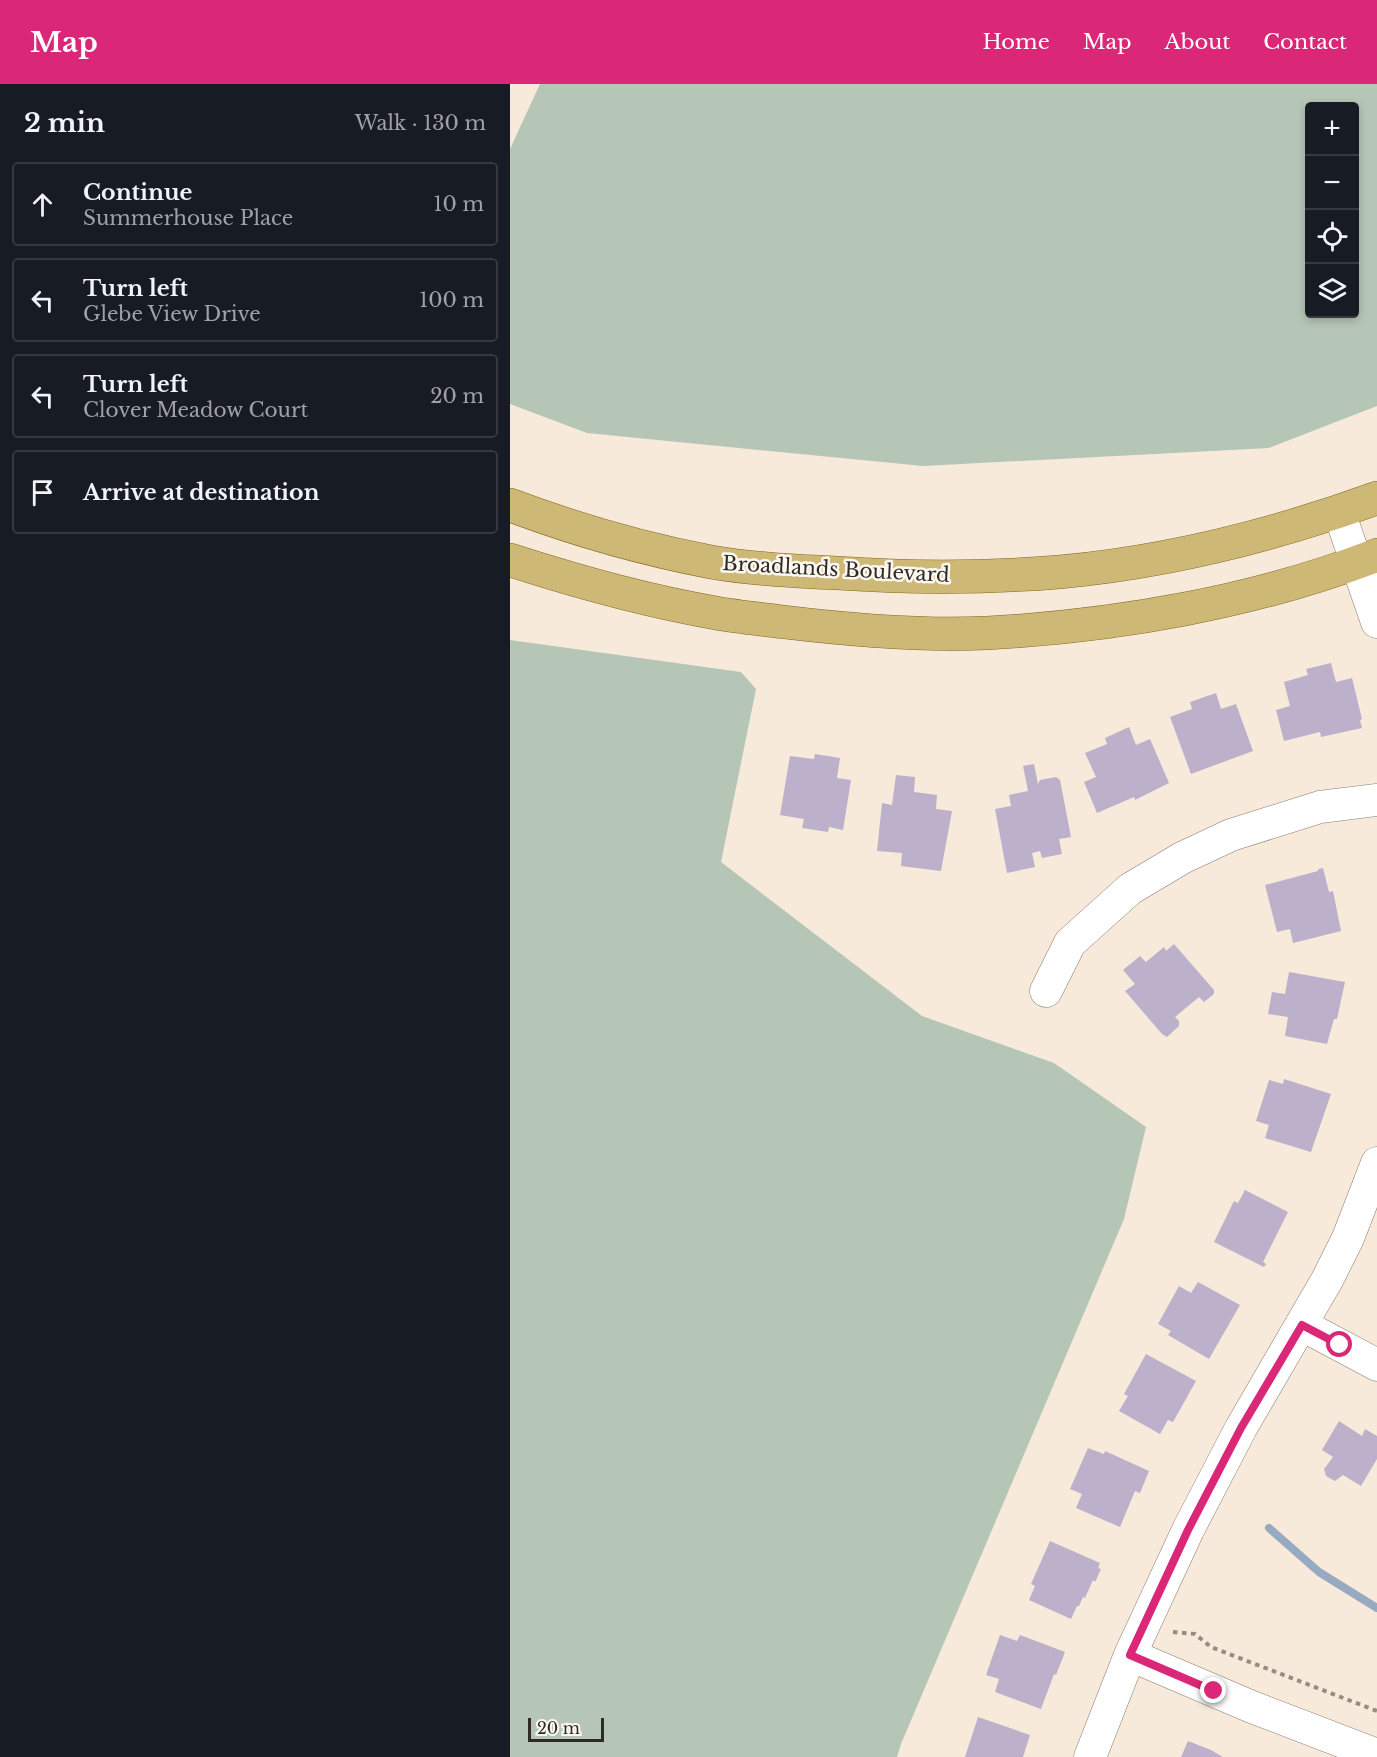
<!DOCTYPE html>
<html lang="en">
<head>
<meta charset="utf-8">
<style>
  :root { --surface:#171b24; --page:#20242c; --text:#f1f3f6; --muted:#9ea1a6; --line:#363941; --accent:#db2777 }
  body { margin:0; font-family:"Libre Baskerville",serif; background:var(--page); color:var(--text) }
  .controls { position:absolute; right:18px; top:18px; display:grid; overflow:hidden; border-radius:6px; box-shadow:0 3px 9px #0003 }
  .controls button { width:54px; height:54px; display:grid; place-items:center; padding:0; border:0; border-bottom:2px solid var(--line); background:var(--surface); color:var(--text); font:30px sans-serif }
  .scale { position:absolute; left:18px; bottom:15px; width:76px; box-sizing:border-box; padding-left:6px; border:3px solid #2e2a24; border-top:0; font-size:16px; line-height:21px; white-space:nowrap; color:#2e2a24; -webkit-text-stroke:4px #fef8f3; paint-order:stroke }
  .stop { position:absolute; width:18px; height:18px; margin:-14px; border:4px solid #db2777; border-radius:50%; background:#fff }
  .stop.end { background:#db2777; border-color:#fff; box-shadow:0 2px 6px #0008 }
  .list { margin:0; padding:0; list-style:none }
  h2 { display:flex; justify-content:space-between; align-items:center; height:78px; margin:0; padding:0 24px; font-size:26px }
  h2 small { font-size:20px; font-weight:400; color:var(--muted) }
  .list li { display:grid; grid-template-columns:39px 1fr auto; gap:18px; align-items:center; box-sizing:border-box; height:84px; margin:0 12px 12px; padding:0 12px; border:2px solid var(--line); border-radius:6px }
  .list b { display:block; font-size:22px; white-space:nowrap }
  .list p { margin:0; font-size:20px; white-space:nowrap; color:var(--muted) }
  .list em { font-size:20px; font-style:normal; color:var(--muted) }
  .icon { flex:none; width:33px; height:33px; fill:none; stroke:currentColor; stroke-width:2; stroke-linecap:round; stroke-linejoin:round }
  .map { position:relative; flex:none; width:867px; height:1673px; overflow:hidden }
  header { display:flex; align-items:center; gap:36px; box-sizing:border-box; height:84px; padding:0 30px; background:var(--accent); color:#fff }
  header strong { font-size:28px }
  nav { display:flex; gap:33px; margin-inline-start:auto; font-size:21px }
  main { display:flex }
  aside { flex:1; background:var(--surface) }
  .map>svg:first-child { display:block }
  .green { fill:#b5c5b6; fill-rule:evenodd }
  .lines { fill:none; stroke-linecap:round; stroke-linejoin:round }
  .stream { stroke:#97aac2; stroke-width:8 }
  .building { fill:#bdb0cb }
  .minor-casing { stroke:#897d70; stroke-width:33 }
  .major-casing { stroke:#81681e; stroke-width:34 }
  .path { stroke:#958c82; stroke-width:4; stroke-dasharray:4.5 4.5; stroke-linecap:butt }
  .minor { stroke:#fff; stroke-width:32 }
  .major { stroke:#ceb876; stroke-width:33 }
  .route { stroke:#db2777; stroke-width:8 }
  .labels { text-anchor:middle; stroke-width:5; stroke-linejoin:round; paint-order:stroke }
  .street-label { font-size:20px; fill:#2e2a24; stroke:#fef8f3 }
</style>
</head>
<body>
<header>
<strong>Map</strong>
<nav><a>Home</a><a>Map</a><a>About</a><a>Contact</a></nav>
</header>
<main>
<aside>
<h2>2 min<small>Walk · 130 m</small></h2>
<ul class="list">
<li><svg class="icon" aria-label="ahead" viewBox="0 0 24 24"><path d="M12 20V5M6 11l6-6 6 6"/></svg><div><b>Continue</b><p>Summerhouse Place</p></div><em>10 m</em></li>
<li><svg class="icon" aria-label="left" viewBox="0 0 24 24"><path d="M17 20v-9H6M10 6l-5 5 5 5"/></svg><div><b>Turn left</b><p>Glebe View Drive</p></div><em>100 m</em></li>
<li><svg class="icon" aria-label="left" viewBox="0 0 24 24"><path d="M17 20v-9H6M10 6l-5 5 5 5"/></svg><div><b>Turn left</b><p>Clover Meadow Court</p></div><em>20 m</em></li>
<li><svg class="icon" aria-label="arrive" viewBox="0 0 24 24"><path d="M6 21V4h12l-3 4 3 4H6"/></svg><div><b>Arrive at destination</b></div></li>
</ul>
</aside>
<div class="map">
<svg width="867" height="1673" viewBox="0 0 867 1673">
  <rect width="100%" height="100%" fill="#f7eadb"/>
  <!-- green -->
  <path class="green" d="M30,0h837v322l-108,42 -346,18 -336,-33 -77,-29v-255zM844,22v208h-44v-208z
    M0,556l231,32 15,17 -35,173 201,154 132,47 92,64 -22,92 -223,525 -4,13h-387z"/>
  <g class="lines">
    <!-- stream -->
    <path class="stream" d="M759,1444l50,44 58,36"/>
  </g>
  <!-- building -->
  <path class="building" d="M821,579l5,19 16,-4 10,41 -2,1 2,8 -41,9 -1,-5 -36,9 -8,-31 14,-4 -6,-24 24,-7 -2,-6z
    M706,609l5,16 15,-5 17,47 -62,23 -21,-57 22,-8 -2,-7z
    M619,643l7,18 14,-6 19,44 -34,17 -1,-3 -37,16 -13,-31 12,-5 -11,-24 22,-9 -2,-6z
    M305,670l25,4 -3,20 14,2 -8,50 -14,-3 -1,5 -26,-4 2,-9 -24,-4 10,-59 24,3z
    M524,680l4,20 2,-4 16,-3 4,3 11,57 -12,2 3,15 -20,4 -2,-7 -8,2 3,14 -28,6 -12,-64 16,-3 -2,-11 19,-4 -5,-25z
    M386,691l19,2 -1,15 23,3 -1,14 16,2 -11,60 -40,-5 1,-13 -25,-2 5,-48 10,2z
    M813,784l6,24 4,-1 8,40 -48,12 -3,-14 -13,3 -12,-47 53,-14v-2z
    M664,860l40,46v4l-10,8 -5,-5 -24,20 4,4v5l-12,11 -5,-3 -37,-43 10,-7 -12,-14 17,-14 6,6 18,-15 2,4z
    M779,888l56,10 -8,37h-3l-7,25 -42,-8 3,-19 -20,-3 4,-22 13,2z
    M774,995l47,15 -20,58 -46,-14 4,-13 -13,-4 13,-41 14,4z
    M735,1106l43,22 -25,50 3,2 -2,3 -50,-25 20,-41 4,2z
    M688,1198l42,23 -31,54 -41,-24 3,-4 -13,-7 21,-38 12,7z
    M636,1270l50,27 -23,41 -5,-2 -8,14 -41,-23 9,-15 -4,-2z
    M829,1337l23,15 3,-7 12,7v23l-16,27 -18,-11 -8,6 -9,-5 -2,-7 9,-12 -11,-7z
    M578,1364l16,6 1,-3 44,20 -9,22 -5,-2 -15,36 -44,-19 6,-14 -12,-5z
    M540,1457l50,22 -2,5 3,1 -6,13 -2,-2 -8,18 -2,-1 -4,9h-2l-6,13 -42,-19 6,-14 -4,-2z
    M490,1551l17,6 3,-6 45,17 -9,23 -2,-1 -13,35 -46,-17 4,-13 -13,-4z
    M468,1633l52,18 -7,22h-58z
    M678,1657l23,9 12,7h-42z"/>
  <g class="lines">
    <defs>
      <path id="minor" d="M829,428l38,110
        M536,907l24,-48 60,-54 52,-31 49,-23 89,-28 57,-7
        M792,1241l75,40
        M620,1571l122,52 125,48
        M580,1673l40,-102 58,-125 53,-102 86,-148 21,-42 29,-75"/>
      <path id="major" d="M0,421c64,24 133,44 201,57 40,7 85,9 126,11 74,5 149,5 222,-1 109,-10 216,-37 318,-74
        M0,476c68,22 136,41 206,53 22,4 45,6 68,9 66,8 136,14 203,11 130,-7 268,-31 390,-78"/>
    </defs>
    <!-- minor casing -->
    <use href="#minor" class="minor-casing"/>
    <!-- major casing -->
    <use href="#major" class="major-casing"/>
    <!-- path -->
    <path class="path" d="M663,1548l22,2 16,13 166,64"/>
    <!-- minor -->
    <use href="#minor" class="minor"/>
    <!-- major -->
    <use href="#major" class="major"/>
  </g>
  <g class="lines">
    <!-- route -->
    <path class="route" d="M704,1607l-84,-36 58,-125 53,-102 61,-103 38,20"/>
  </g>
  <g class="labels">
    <!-- street labels -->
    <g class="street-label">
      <text transform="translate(326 485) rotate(3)" y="7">Broadlands Boulevard</text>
    </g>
  </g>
</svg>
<div class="controls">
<button>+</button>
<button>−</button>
<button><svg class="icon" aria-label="locate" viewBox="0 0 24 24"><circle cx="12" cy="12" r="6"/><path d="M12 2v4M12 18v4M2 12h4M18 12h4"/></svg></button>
<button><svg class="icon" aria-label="layers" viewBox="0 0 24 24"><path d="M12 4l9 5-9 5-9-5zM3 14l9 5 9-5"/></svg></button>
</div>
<div class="scale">20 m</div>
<div class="stop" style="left:830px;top:1261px"></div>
<div class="stop end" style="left:704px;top:1607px"></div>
</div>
</main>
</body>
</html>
